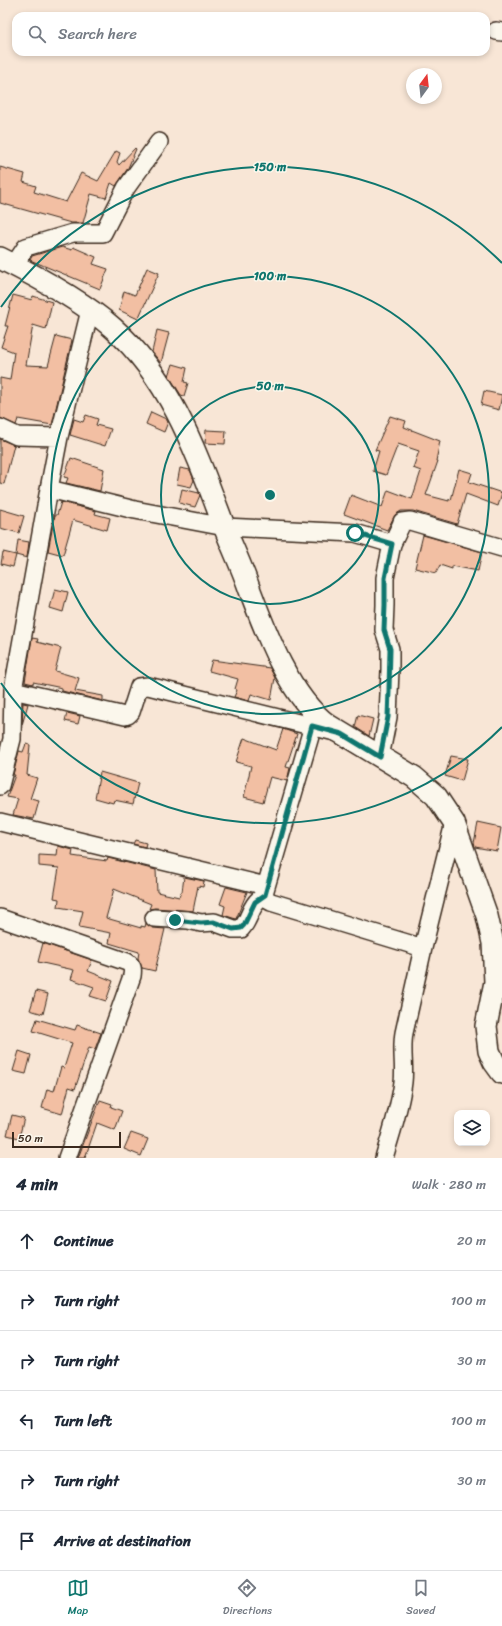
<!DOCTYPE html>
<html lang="en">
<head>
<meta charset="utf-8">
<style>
  :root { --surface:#fff; --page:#f6f6f7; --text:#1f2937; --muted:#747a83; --line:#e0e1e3; --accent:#0f766e }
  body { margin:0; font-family:Sriracha,sans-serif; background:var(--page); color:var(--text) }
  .controls { position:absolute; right:12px; bottom:12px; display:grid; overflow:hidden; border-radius:8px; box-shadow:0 2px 6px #0003 }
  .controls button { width:36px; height:36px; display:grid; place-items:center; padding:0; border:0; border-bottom:1px solid var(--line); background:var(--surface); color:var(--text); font:20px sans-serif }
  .compass { position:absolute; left:406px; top:68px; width:36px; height:36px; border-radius:50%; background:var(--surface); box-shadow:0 2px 6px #0003; rotate:15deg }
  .scale { position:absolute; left:12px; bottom:10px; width:109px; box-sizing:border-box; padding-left:4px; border:2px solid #3b2a1e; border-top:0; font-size:11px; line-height:14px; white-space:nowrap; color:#3b2a1e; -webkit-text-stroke:3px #fbf7ec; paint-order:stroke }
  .stop { position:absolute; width:12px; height:12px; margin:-9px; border:3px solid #0f766e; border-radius:50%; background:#fff }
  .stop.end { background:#0f766e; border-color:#fff; box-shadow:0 1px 4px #0008 }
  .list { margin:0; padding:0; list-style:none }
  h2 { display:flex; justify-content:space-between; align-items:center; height:52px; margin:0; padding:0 16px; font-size:17px }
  h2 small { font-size:13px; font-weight:400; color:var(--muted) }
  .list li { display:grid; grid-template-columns:26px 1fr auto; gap:12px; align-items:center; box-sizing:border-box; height:60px; padding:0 16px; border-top:1px solid var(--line) }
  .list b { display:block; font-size:15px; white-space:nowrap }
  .list em { font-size:13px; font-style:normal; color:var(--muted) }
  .icon { flex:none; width:22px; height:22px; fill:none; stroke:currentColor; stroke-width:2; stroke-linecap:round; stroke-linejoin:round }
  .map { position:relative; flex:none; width:502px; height:1158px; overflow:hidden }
  .search { position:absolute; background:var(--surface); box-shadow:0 2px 6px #0003; left:12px; right:12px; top:12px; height:44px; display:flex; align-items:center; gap:10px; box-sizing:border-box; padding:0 14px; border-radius:12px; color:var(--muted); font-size:15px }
  .sheet { height:412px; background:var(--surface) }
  nav { display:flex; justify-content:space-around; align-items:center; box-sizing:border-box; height:56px; border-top:1px solid var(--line); background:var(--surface); font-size:11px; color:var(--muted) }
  nav a { display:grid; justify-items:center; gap:2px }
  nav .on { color:var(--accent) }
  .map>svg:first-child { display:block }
  .building { fill:#f2bfa3; stroke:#3b2a1e }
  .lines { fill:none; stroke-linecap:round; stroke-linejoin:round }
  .minor-casing { stroke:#3b2a1e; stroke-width:20 }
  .tertiary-casing { stroke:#3b2a1e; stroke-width:24 }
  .minor { stroke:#fbf7ec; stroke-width:17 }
  .tertiary { stroke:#fbf7ec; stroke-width:21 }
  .route { stroke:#0f766e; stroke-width:5 }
  .ring { fill:none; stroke:#0f766e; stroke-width:2 }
  .centre { fill:#0f766e; stroke:#fbf7ec; stroke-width:2 }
  .ring-label { font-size:12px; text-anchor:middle; font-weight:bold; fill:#0f766e; stroke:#fbf7ec; stroke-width:3; stroke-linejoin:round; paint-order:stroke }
</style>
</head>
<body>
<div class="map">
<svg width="502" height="1158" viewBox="0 0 502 1158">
  <rect width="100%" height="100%" fill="#f8e6d6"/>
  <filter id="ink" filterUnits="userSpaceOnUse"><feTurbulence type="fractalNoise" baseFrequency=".025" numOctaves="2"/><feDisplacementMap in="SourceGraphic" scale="8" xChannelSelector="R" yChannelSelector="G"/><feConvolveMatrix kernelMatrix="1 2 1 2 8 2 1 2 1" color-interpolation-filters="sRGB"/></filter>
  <g filter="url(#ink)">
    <!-- building -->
    <path class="building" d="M135,148l1,1 -8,19 -12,18 -5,-3 -5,15 -15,-4 -8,29h-12l-71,-20v-36l25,7 -2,8 13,4 -2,6 32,10 15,-29 17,8 18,-30 4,2 -3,9 2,3z
      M62,247l10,3 1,-3 23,10 -3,7 15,5 -8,20 -70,-29 2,-4z
      M147,268l12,5 -21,46 -19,-9 5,-19 11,4z
      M13,295l19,5 1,-4 19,6 -6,27 -13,-4 -7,40 22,1 8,-30 16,4 -20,85 -34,-6 -2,6 -16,-7v-40l10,2 4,-28 -13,-5 7,-21h-3z
      M157,330l12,3 -8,30 -9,-11z
      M173,364l14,4 -3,14 4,1 -4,13 -3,-1 -12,-19z
      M484,391l18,4 -3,15 -18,-5z
      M151,412l15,7 2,3 -4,10 -18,-8z
      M86,415l12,4 -2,6 15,4 -6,17 -35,-11 4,-16 9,3z
      M390,416l16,5 -2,6 36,14 -4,20h2l-12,34 23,6v-2l2,1 8,-31 13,4 -3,9 33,11 -4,13 -32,-12 -9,30 -44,-13h-12l-6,4 -8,15 -43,-16 7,-19 31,12 6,-17 24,9 9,-28 -8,-3 6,-17 -21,-7 -12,31 -13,-4 6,-20 -4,-1z
      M206,430l20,1 -1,13 -20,-1z
      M0,439l14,6 -10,39 -4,-1z
      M71,458l33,11 -4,22 -34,-8 2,-5 -4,-1z
      M180,468l10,2 4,10 -3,7 -14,-3z
      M182,489l17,4 1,2 -5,12 -16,-4z
      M61,502l35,9 -1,3 15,4 -3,12 -34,-10 -10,35 -15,-4 7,-36h2z
      M0,509l24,7 -5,17 -19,-5z
      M423,535l59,17 -4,19 -26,-5v3l-12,-4 -4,8 -21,-5z
      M18,540l11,2 -2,16 -11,-3z
      M3,552l13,3 -3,12 -12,-3z
      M55,589l13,3 -5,20 -13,-4z
      M32,638l6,1 -1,3 24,6 -6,23 24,7 -4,13 28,5v5l-41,-10v-3l-29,-6v2l-8,-2z
      M212,660l58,8 5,10 -4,22 -20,-6 -2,7 -15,-4 3,-7 -2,-1 3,-10 -29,-8z
      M23,703l5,1 -6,21z
      M67,713l13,3 -2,8 -13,-3z
      M358,715l15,4 -4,17 -14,-9z
      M283,729l14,5 -11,33 4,1 -3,13 -17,-4 -7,25 -19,-5 7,-31 -15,-4 8,-24 32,12z
      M26,744l4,1 -3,30 10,3 -7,21 9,2 -5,18 -21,-4 5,-16 -11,-2 8,-22h-2l6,-24 4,1z
      M451,756l17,3 -6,22 -17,-5z
      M100,772l38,11 -5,21 -19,-4 -1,3 -18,-5z
      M478,823l23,5 -4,23 -22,-4 -1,-4z
      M135,840l11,3 -1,4 -12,-3z
      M58,846l15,4 -1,6 35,5 1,-3 48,12 1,22 22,5 2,-5h1l2,-15 20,4 -1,6 -5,-1 -5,25 -38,-3 -6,1 2,-5 -37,-15 -8,29 35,10v-2l4,1 1,-4 7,5 12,1 -10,42 -13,-3 -4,-10 1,-6 -30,-9 2,-10 -32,-6 4,-16 -25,-4 1,-8 -5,-1 5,-30 -20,-2v-11l18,1z
      M226,887l21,5 -11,27 -13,-4 2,-9 -5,-2z
      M43,943l49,17 -4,11 25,10 -7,20 -16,-5 4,-9 -23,-8 3,-9 -36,-8z
      M36,991l12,3 -5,20 -13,-4z
      M37,1019l38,11 2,-5 24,8 -6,16 -6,-2 -14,42 -6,-2 -7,27 -20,-6 5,-19 7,2 7,-24 3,1 8,-25 -39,-12z
      M19,1051l12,4 -5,19 -13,-3z
      M100,1100l12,4 -1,3 11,4 -7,19 -18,-7 -12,35h-7z
      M12,1115l12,3 -5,20 -12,-3z
      M131,1133l17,6 -7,17 -17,-7z"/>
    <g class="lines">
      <defs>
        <path id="minor" d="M496,31l6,1
          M14,265l12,-18 47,-14h30l23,-45 33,-46
          M0,428l17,8 42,1
          M49,489l86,21 90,17 130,6 37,11
          M13,690l112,26 3,-1 3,-3 8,-25 9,-1 187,46
          M313,726l-48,164c-1,6 0,9 6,12l152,46
          M380,757l8,-40 2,-47v-21l-6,-19 1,-25v-27l7,-34 9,-19 1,-3 8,-1 92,27
          M0,786l12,-47 1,-49 36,-201 10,-52 31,-127
          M0,822l266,64
          M0,918l127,44c6,4 6,7 5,14l-65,182
          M154,918l34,2 13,3 13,-1 19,7h8c11,-12 7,-23 24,-34
          M384,1158c7,-25 16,-50 19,-76 2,-16 -2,-32 1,-49l19,-85 31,-125"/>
        <path id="tertiary" d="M0,258c36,18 83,43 113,70 59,52 84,127 111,198 8,21 18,41 25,62 17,45 40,108 79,137l86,52 22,19 18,27 33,93 6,27 2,39 -9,44 3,25 5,11 8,11"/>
      </defs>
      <!-- minor casing -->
      <use href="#minor" class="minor-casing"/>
      <!-- tertiary casing -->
      <use href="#tertiary" class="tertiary-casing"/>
      <!-- minor -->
      <use href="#minor" class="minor"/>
      <!-- tertiary -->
      <use href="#tertiary" class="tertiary"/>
    </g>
  </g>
  <g class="lines" filter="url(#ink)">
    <!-- route -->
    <path class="route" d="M175,920l26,3 13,-1 19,7 8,-1 3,-3 11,-23 10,-7 47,-169 30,8 38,23 8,-40 1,-27 1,-41 -6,-19 1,-25v-27l7,-34 -37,-11"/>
  </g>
  <!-- distance rings -->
  <g class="ring">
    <circle cx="270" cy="495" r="109"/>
    <circle cx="270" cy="495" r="219"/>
    <path d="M502 727A328 328 0 0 1 1 683M1 307A328 328 0 0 1 502 263"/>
  </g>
  <circle cx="270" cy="495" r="6" class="centre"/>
  <g class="ring-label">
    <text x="270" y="171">150 m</text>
    <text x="270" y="280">100 m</text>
    <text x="270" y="390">50 m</text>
  </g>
</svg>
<div class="controls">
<button><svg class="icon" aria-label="layers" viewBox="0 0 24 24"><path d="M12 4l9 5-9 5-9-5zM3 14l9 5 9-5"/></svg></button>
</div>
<svg class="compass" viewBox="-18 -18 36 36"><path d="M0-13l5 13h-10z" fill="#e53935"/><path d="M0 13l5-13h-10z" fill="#747a83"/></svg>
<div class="scale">50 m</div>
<div class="stop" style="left:355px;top:533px"></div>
<div class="stop end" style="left:175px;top:920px"></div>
<div class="search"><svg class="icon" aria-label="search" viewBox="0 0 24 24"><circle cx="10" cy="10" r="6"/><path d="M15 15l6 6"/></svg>Search here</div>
</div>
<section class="sheet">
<h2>4 min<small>Walk · 280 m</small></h2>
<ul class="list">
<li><svg class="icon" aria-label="ahead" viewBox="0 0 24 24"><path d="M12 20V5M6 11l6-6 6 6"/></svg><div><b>Continue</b></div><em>20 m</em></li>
<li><svg class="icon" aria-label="right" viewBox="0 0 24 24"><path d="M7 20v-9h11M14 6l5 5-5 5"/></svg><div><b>Turn right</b></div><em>100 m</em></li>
<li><svg class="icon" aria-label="right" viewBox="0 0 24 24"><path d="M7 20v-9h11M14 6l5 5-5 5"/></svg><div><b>Turn right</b></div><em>30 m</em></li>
<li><svg class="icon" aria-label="left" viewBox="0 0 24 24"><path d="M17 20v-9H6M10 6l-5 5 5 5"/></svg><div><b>Turn left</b></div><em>100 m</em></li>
<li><svg class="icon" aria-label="right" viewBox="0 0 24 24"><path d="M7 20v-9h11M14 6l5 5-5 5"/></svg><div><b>Turn right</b></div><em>30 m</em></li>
<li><svg class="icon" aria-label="arrive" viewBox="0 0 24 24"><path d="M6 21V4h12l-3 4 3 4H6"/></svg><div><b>Arrive at destination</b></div></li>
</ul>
</section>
<nav>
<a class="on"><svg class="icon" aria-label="map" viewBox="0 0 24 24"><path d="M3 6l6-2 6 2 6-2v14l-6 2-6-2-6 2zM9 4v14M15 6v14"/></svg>Map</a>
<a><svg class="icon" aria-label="directions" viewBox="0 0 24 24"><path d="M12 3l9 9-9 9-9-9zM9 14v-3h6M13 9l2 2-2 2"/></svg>Directions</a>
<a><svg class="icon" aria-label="saved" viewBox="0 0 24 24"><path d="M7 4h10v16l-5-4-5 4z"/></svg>Saved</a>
</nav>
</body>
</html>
